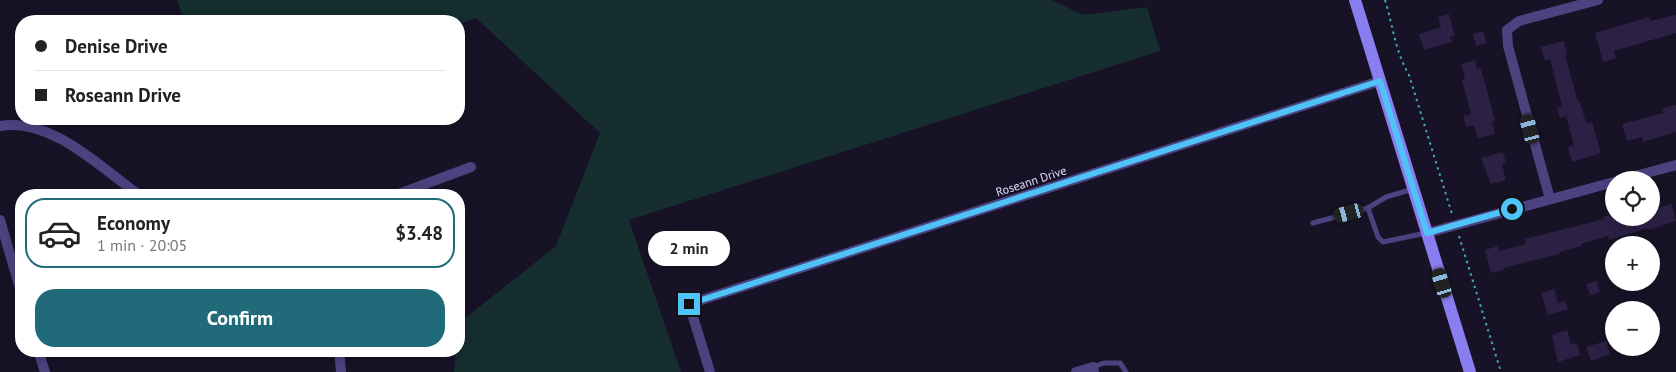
<!DOCTYPE html>
<meta charset="utf-8">
<style>
body{margin:0;font-family:"PT Sans",sans-serif;background:#f2f2f2;color:#222;height:100vh;display:flex;flex-direction:column;font-size:19px;white-space:nowrap}
*{box-sizing:border-box;margin:0}
p{font-size:16px;color:#767676}
.icon{flex:none;width:28px;height:28px;fill:none;stroke:currentColor;stroke-width:2;stroke-linecap:round;stroke-linejoin:round}
.map{position:relative;flex:1;overflow:hidden}
.details{position:absolute;left:15px;top:189px;width:450px;height:168px;display:flex;flex-direction:column;background:#fff;border-radius:20px;box-shadow:0 2px 12px #0003}
.details>*{flex:none}
.hud{position:absolute;left:15px;top:15px;width:450px;height:110px;border-radius:20px;box-shadow:0 2px 12px #0003;display:grid;align-content:center;height:110px;padding:0 20px;background:#fff}
.tools{position:absolute;left:1605px;top:171px;display:grid;gap:10px}
.tools a{display:grid;place-items:center;width:55px;height:55px;border-radius:50%;background:#fff;box-shadow:0 2px 12px #0003;font-size:25px}
.end{position:absolute;width:22px;height:22px;margin:-11px;border:6px solid #4fc3f7;background:#111;box-shadow:0 0 0 2px #111}
.from{border-radius:50%}
.bubble{position:absolute;height:35px;border-radius:18px;background:#fff;box-shadow:0 2px 12px #0003;font-size:16px;font-weight:600;line-height:35px;text-align:center}
.car{position:absolute;width:15px;height:30px;margin:-15px -8px;border-radius:6px;box-shadow:0 0 4px 1px #0007;background:linear-gradient(#222 24%,#8ab4d8 0 40%,#222 0 76%,#8ab4d8 0 86%,#222 0)}
.hud b{display:flex;align-items:center;gap:18px;height:48px;font-size:19px}
.hud b+b{border-top:1px solid #e0e0e0}
.hud i{width:12px;height:12px;background:#222}
ul{padding:9px 0 0;list-style:none}
li{display:flex;align-items:center;gap:15px;height:70px;margin:0 10px 8px;padding:0 10px;border:2px solid #e0e0e0;border-radius:20px}
li div{flex:1}
li b{display:block;font-size:19px}
li em{font-style:normal;font-weight:600}
li.current{border-color:#206a7a}
li>.icon{width:45px;height:45px;stroke-width:1.5}
.cta{display:flex;gap:10px;margin-top:auto;padding:10px 20px}
.cta a{flex:1;height:58px;border-radius:20px;background:#206a7a;color:#fff;font-size:20px;font-weight:600;line-height:58px;text-align:center}
.map>svg:first-child{display:block}
</style>
<div class="map">
<svg width="1676" height="372" viewBox="0 0 1676 372">
<rect width="100%" height="100%" fill="#171226"/>
<path fill="#162e2f" d="M177 0H1052L1083 15 1147 7 1160 51 629 220 681 372H454L456 350H459V323L556 246 600 133 476 18 459 24V21H184Z"/>
<g fill="#2b2145">
<path d="M1449 14 1455 36 1450 37 1452 42 1424 50 1419 34 1441 27 1438 17Z"/>
<path d="M1676 15V33L1614 51 1616 58 1603 62 1595 33 1649 17 1650 21Z"/>
<path d="M1483 31 1487 43 1476 46 1473 34Z"/>
<path d="M1564 41 1567 54 1565 55 1578 102H1580L1586 123 1592 122 1601 153 1572 162 1568 147 1574 145 1566 116 1560 118 1557 108 1562 106 1550 59 1544 60 1541 47Z"/>
<path d="M1475 60 1477 69 1481 68 1495 121 1492 122 1495 134 1478 138 1474 125 1466 127 1463 116 1471 114 1462 80 1465 79 1461 64Z"/>
<path d="M1676 105V132L1643 142 1642 137 1627 141 1622 124 1664 113 1662 108Z"/>
<path d="M1503 152 1506 163 1502 164 1506 180 1491 184 1481 158Z"/>
<path d="M1672 204 1676 221 1661 225 1662 226 1649 230 1648 228 1609 240 1608 236 1581 244 1582 246 1559 252 1560 254 1503 268 1504 270 1491 273 1485 250 1498 246 1499 251 1526 244 1525 239 1604 219 1603 217 1614 214V218H1651V209Z"/>
<path d="M1597 281 1600 292 1590 295 1586 284Z"/>
<path d="M1554 289 1558 303 1565 301 1568 309 1548 315 1541 293Z"/>
<path d="M1567 330 1571 344 1577 343 1580 355 1558 362 1552 335Z"/>
<path d="M1606 341 1610 354 1591 361 1586 347Z"/>
</g>
<g fill="none" stroke-linecap="round" stroke-linejoin="round">
<g stroke="#3eabad" stroke-width="2" stroke-dasharray="2.5 4" stroke-linecap="butt">
<path d="M1385 0C1393 26 1395 51 1409 75L1452 214"/>
<path d="M1459 236 1501 372"/>
</g>
<g stroke="#4a4380" stroke-width="5">
<path d="M1413 189 1386 197 1368 208 1378 237 1383 242 1426 233"/>
<path d="M1313 223 1368 208"/>
<path d="M1093 367 1104 363H1120L1126 372"/>
</g>
<g stroke="#4a4380" stroke-width="10">
<path d="M0 126C51 117 100 167 139 195"/>
<path d="M1620 180 1676 165"/>
<path d="M396 195 471 167"/>
<path d="M1550 199 1508 46 1507 30 1519 21 1598 0"/>
<path d="M0 220 21 292"/>
<path d="M1427 233 1614 182"/>
<path d="M38 350 45 372"/>
<path d="M339 350 341 372"/>
<path d="M710 372 689 304 1380 81"/>
<path d="M1076 372 1093 367 1094 372"/>
</g>
<path stroke="#897df0" stroke-width="12" d="M1355 0 1470 372"/>
</g>
<g fill="none" stroke-linecap="round" stroke-linejoin="round">
<path stroke="#4fc3f7" stroke-width="6" d="M689 304 1380 81 1427 233 1512 209"/>
</g>
<g text-anchor="middle" dominant-baseline="central" stroke-width="4.5" stroke-linejoin="round" paint-order="stroke">
<g font-size="12" fill="#e1dbfb" stroke="#171226">
<text transform="translate(1031 181) rotate(-18)">Roseann Drive</text>
</g>
</g>
</svg>
<div class="tools">
<a><svg class="icon" aria-label="locate" viewBox="0 0 24 24"><circle cx="12" cy="12" r="6"/><path d="M12 2v4M12 18v4M2 12h4M18 12h4"/></svg></a>
<a>+</a>
<a>−</a>
</div>
<i class="end from" style="left:1512px;top:209px"></i>
<i class="end" style="left:689px;top:304px"></i>
<div class="bubble" style="left:648px;top:231px;width:82px">2 min</div>
<i class="car" style="left:1530px;top:129px;rotate:345deg"></i>
<i class="car" style="left:1349px;top:213px;rotate:255deg"></i>
<i class="car" style="left:1442px;top:283px;rotate:343deg"></i>
<div class="hud">
<b><i class="from"></i>Denise Drive</b>
<b><i></i>Roseann Drive</b>
</div>
<section class="details">
<ul>
<li class="current"><svg class="icon" aria-label="car" viewBox="0 0 24 24"><path d="M5 17H2v-5l4-1 3-4h7l3 4 3 1v5h-3M9 17h6M6 11h13"/><circle cx="7" cy="17" r="2"/><circle cx="17" cy="17" r="2"/></svg><div><b>Economy</b><p>1 min · 20:05</p></div><em>$3.48</em></li>
</ul>
<div class="cta"><a>Confirm</a></div>
</section>
</div>
